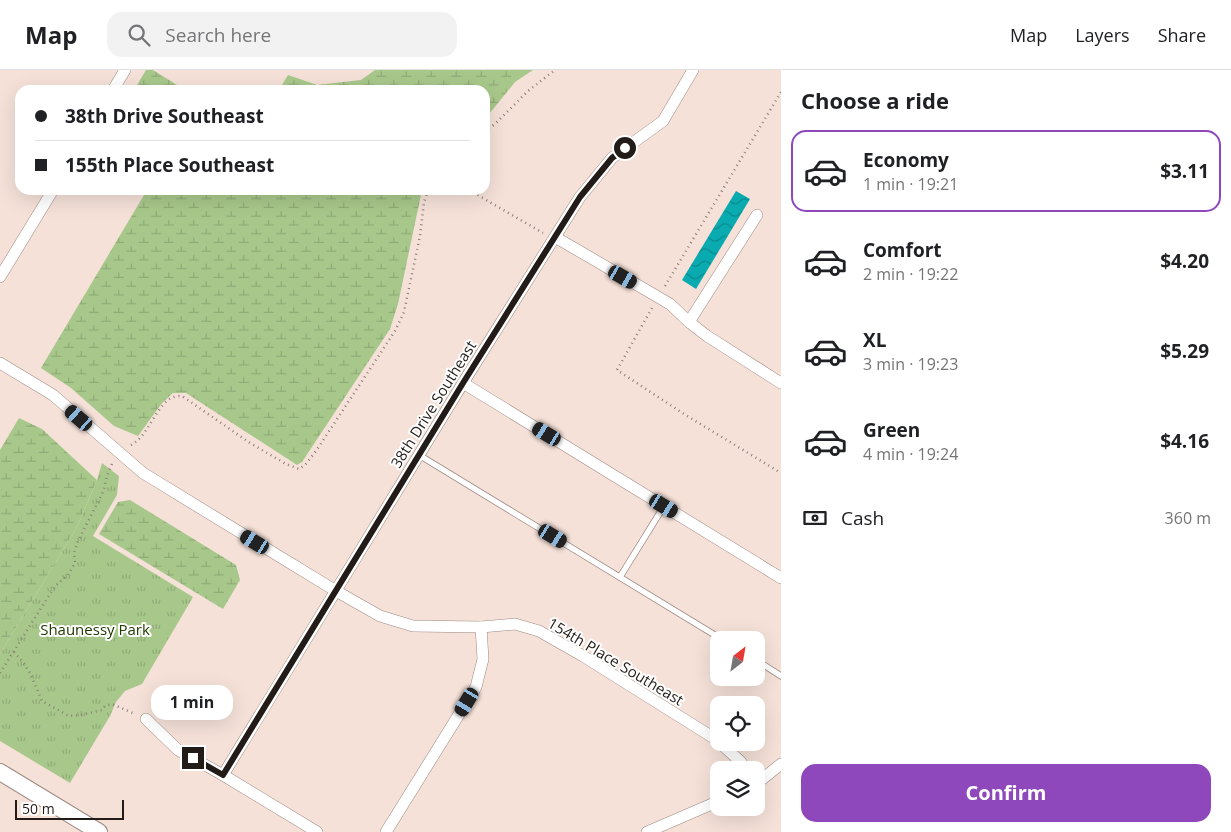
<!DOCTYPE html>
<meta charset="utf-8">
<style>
body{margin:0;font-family:"Open Sans",sans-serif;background:#f2f2f2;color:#202124;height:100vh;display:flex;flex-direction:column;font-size:19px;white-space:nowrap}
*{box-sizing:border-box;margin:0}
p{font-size:16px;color:#757577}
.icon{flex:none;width:28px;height:28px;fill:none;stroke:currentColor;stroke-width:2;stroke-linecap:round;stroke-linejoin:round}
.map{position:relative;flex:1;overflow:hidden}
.sheet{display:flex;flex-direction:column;background:#fff;width:450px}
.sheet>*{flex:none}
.guide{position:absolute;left:15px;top:15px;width:475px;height:110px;border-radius:15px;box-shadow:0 5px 20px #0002;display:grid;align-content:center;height:110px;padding:0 20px;background:#fff}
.needle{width:32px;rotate:31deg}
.buttons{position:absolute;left:710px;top:561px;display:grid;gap:10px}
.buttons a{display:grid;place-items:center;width:55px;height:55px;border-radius:10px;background:#fff;box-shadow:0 5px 20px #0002;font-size:25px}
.scale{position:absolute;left:15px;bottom:12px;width:109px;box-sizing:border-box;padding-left:5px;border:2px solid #221b18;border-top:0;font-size:14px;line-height:18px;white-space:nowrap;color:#221b18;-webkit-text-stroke:4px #fff;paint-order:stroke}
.end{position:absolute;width:22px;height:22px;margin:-11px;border:6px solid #221b18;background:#fff;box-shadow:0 0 0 2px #fff}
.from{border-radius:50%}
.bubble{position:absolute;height:35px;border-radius:15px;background:#fff;box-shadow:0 5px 20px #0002;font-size:16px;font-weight:700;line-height:35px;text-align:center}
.car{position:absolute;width:15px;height:30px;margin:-15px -8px;border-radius:6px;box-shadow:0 0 4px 1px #0007;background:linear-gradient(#222 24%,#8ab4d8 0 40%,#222 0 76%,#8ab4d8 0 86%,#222 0)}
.guide b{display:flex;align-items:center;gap:18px;height:48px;font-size:19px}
.guide b+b{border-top:1px solid #e0e0e0}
.guide i{width:12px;height:12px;background:#202124}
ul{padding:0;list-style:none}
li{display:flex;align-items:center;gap:15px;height:82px;margin:0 10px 8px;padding:0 10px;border:2px solid transparent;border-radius:15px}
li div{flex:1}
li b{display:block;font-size:19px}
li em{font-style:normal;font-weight:700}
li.on{border-color:#8f48bc}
li>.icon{width:45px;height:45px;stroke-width:1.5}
h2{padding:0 20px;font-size:22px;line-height:60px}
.pay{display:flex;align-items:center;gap:12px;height:55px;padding:0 20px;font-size:19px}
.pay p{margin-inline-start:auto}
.primary-button{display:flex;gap:10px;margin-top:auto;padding:10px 20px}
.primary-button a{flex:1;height:58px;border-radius:15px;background:#8f48bc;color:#fff;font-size:20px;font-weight:700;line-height:58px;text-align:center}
header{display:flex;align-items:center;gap:30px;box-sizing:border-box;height:70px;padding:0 25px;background:#fff;border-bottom:1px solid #e0e0e0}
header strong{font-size:24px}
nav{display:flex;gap:28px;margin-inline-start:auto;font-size:18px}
.search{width:350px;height:45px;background:#f2f2f2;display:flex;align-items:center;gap:12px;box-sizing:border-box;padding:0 18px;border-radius:15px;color:#757577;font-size:19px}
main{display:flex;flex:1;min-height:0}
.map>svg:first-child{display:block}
</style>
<header>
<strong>Map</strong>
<div class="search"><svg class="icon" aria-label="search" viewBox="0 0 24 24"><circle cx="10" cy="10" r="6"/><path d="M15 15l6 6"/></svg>Search here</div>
<nav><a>Map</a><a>Layers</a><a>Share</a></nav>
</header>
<main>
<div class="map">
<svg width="781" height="762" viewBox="0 0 781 762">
<defs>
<pattern id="wetland-marsh" width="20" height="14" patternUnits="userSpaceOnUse" patternTransform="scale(1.25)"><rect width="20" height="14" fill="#a8c88b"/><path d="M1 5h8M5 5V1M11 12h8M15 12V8" fill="none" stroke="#90ab77"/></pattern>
<pattern id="park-tufts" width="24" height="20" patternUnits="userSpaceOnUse" patternTransform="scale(1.25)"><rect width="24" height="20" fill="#a8c88b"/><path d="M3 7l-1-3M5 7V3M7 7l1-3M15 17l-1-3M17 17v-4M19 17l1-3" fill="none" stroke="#90ab77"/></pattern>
<pattern id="water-waves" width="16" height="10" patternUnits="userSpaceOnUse" patternTransform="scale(1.25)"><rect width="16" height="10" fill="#09abb0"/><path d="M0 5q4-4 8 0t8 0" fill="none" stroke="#098a8e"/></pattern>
</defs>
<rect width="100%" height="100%" fill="#f5e1d8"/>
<g fill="url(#wetland-marsh)">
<path d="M146 0H153L185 20H134Z"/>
<path d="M375 0H533L515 12 485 49V20H279L288 5 317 15 361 10Z"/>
<path d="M147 120H422L398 234 390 259 302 392 297 395 186 323H173L162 333 138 366 114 356 71 318 41 298Z"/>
<path d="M19 348 42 359 97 410 77 457 0 584V380Z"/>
<path d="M130 430 236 495 240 510 223 539 99 464 118 432Z"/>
</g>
<path fill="url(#park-tufts)" d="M102 393 119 406 117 425 93 466 193 527 142 614 125 621 116 632 110 646 70 713 0 671V584L77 457 97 410Z"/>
<path fill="url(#water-waves)" d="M736 121 750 129 696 219 682 210Z"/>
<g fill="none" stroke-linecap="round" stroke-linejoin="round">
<g stroke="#9d8b83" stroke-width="7">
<g id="lane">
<path d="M419 385 723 570"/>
<path d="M620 507 664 436"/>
<path d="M756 590 781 606"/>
</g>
</g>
<g stroke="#9d8b83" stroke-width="12">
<g id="street">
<path d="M113 20 125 0"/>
<path d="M555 167 670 234 689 252 707 266 781 313"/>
<path d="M0 207 53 120"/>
<path d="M689 252 757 145"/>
<path d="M0 293 53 325 143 403 336 521 380 546 413 556 481 557 515 554 539 561 583 586 714 668 719 672"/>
<path d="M463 313 781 508"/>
<path d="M146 649 178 680 223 705 317 762"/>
<path d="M719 672 741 692 744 700"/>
<path d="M223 705 463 313 580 127 612 88 663 51 693 0"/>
<path d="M756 714 781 694"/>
<path d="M386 762 476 617 483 589 481 557"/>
<path d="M647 762 719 731"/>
</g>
</g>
<g stroke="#9d8b83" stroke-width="18">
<path id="secondary" d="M0 702 99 762"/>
</g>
<g stroke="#8b7e78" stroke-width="2.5" stroke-dasharray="1 4" stroke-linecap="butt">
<path d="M485 62 496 53 528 21 555 0"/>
<path d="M469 120 543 163"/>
<path d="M665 216 781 22"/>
<path d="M652 238 617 300 684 344 781 403"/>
<path d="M131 375C149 366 157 332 174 327 176 326 179 326 182 326L250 373 286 394 299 399 305 395 316 381 395 261 404 242 420 166 424 132 428 120"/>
<path d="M14 582 22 591 30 603 42 631 69 646 81 645 102 640 105 636 112 634 135 644"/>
<path d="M0 603 55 516 68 505 75 493 74 483 78 471 103 422 108 403 112 394"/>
</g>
<use href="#lane" stroke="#fff" stroke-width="5.5"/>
<use href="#street" stroke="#fff" stroke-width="11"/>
<use href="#secondary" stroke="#fff" stroke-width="16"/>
</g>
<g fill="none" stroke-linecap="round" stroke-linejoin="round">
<path stroke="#221b18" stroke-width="6" d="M193 688 223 705 463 313 580 127 612 88 625 78"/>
</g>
<g text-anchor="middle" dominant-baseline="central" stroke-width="4" stroke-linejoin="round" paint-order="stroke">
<g font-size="15" fill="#221b18" stroke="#fff">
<text transform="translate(433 334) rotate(-58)">38th Drive Southeast</text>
<text transform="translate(616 591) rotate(31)">154th Place Southeast</text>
</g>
<g font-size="15" fill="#223a00" stroke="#fff">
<text x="95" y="559">Shaunessy Park</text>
</g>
</g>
</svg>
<div class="buttons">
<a><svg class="needle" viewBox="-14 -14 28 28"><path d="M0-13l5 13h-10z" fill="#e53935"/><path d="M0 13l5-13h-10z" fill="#757577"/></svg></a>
<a><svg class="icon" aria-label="locate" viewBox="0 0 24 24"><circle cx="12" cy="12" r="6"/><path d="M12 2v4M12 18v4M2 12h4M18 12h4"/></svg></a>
<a><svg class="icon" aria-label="layers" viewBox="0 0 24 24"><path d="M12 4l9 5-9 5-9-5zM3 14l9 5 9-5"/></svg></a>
</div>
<div class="scale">50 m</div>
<i class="end from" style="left:625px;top:78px"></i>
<i class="end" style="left:193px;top:688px"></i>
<div class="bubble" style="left:151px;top:615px;width:82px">1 min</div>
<i class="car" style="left:623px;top:207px;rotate:120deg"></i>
<i class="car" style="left:79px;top:348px;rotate:311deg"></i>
<i class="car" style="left:547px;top:364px;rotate:301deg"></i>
<i class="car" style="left:664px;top:436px;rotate:121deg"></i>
<i class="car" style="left:553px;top:466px;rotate:121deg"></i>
<i class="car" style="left:255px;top:472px;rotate:301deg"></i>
<i class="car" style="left:467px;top:632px;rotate:211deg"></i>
<div class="guide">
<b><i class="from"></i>38th Drive Southeast</b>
<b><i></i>155th Place Southeast</b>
</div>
</div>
<section class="sheet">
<h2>Choose a ride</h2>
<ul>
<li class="on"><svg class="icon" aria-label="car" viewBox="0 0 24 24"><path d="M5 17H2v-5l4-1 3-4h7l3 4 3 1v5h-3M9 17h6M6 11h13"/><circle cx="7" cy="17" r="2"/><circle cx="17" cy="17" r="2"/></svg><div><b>Economy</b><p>1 min · 19:21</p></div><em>$3.11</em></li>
<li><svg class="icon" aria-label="car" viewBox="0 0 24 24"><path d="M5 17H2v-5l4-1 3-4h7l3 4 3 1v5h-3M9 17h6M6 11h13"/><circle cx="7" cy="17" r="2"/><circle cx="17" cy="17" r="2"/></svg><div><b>Comfort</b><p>2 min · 19:22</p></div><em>$4.20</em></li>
<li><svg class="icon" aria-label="car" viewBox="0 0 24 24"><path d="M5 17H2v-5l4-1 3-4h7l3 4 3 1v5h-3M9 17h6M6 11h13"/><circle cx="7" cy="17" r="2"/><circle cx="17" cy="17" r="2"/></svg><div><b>XL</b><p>3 min · 19:23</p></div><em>$5.29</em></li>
<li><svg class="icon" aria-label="car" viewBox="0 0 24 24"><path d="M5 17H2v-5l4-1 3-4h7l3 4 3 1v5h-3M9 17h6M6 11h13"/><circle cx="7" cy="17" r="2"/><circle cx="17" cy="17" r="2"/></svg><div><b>Green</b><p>4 min · 19:24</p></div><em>$4.16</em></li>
</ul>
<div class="pay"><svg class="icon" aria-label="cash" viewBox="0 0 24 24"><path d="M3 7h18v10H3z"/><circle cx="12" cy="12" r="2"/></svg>Cash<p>360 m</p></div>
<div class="primary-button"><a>Confirm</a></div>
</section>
</main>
